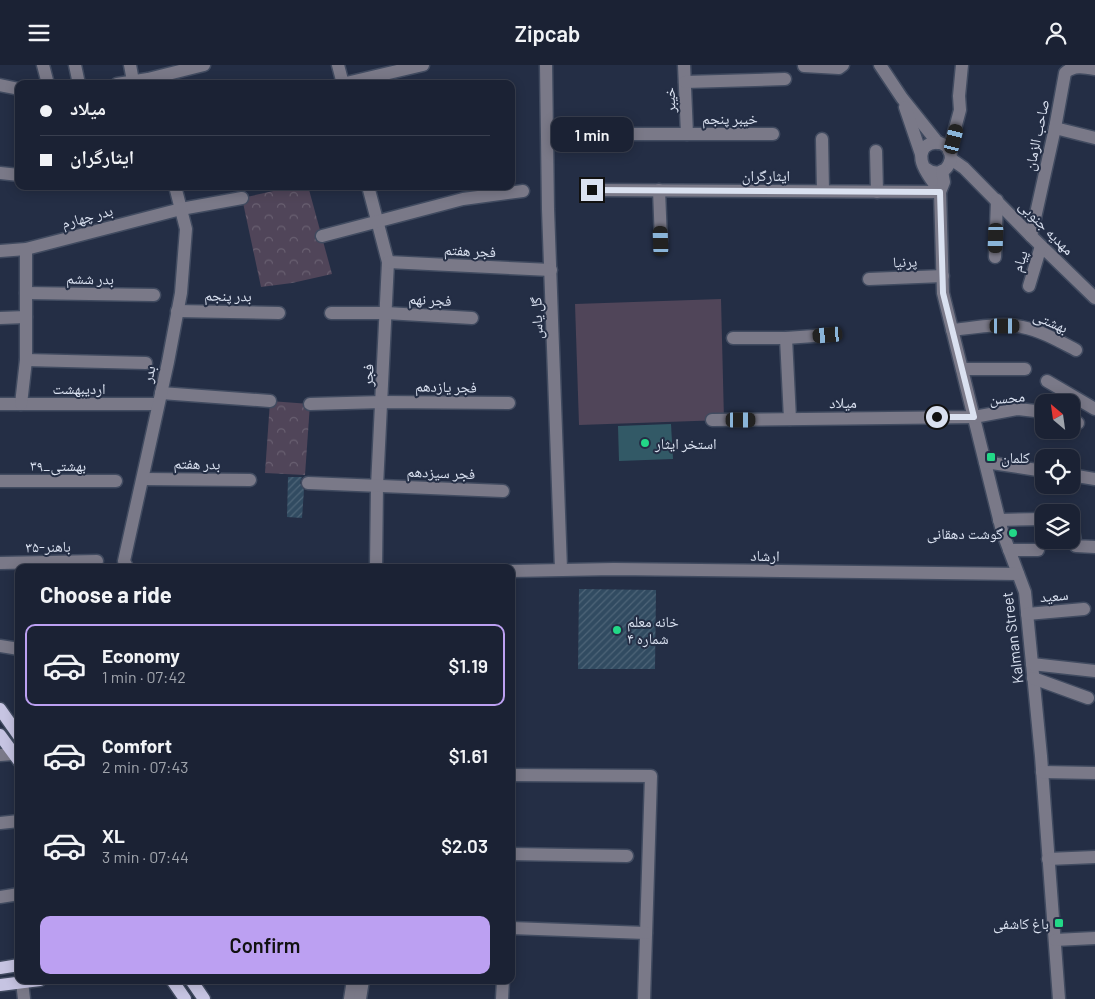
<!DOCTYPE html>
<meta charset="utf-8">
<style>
body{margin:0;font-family:Barlow,"Noto Naskh Arabic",sans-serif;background:#242a3c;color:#f1f3f6;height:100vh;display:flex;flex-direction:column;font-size:19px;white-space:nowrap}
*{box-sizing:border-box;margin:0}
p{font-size:16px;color:#a0a4ac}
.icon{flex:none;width:28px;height:28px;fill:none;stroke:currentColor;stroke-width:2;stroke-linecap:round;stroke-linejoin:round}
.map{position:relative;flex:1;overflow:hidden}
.sheet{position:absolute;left:15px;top:499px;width:500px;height:420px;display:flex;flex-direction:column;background:#1b2234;border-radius:10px;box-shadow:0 2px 12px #0003,0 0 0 1px #393f4f}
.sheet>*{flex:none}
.guide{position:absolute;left:15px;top:15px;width:500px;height:110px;border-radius:10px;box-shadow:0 2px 12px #0003,0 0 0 1px #393f4f;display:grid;align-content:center;height:110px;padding:0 25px;background:#1b2234}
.needle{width:32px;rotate:331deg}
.tools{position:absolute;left:1035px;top:329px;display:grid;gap:10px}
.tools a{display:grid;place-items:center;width:45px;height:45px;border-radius:10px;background:#1b2234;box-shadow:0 2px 12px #0003,0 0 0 1px #393f4f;font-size:25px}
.end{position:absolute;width:22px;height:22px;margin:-11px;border:6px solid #dae1f0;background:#111;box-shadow:0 0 0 2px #111}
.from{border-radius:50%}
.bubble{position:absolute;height:35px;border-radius:10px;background:#1b2234;box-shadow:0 2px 12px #0003,0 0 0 1px #393f4f;font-size:16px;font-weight:600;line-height:35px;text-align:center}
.car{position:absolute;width:15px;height:30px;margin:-15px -8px;border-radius:6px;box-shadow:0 0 4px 1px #0007;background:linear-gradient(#222 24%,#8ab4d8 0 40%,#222 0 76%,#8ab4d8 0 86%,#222 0)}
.guide b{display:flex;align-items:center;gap:18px;height:48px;font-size:19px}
.guide b+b{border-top:1px solid #393f4f}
.guide i{width:12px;height:12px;background:#f1f3f6}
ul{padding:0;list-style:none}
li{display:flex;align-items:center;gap:15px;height:82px;margin:0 10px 8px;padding:0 15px;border:2px solid transparent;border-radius:10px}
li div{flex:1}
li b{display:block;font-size:19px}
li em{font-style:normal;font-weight:600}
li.active{border-color:#bca0f2}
li>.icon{width:45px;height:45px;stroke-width:1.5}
h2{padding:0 25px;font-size:22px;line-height:60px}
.cta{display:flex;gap:10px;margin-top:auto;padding:10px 25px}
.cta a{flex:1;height:58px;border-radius:10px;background:#bca0f2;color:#111;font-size:20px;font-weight:600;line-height:58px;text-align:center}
header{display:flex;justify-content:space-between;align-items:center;height:65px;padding:0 25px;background:#1b2234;font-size:22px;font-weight:600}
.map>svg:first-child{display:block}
</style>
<header><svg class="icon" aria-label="menu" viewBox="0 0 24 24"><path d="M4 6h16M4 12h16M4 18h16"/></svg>Zipcab<svg class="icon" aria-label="person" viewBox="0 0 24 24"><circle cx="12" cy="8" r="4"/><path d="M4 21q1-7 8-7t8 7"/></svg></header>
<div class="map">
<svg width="1095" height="934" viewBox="0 0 1095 934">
<defs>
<pattern id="forest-crowns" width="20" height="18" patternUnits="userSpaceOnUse" patternTransform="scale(1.25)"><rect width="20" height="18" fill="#504559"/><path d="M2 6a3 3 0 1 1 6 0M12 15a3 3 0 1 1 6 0" fill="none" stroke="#696071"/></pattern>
<pattern id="building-hatch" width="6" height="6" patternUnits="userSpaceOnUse" patternTransform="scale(1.25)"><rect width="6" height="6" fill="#314b61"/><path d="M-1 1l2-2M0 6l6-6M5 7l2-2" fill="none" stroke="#4e6578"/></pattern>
</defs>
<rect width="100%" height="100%" fill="#242e45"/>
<g fill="url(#forest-crowns)">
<path d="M296 121H308L332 209 292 218 261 222 242 133Z"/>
<path d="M270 336 310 339 305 410 265 408Z"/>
</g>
<path fill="#504559" d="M721 234 724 355 579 360 575 239Z"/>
<path fill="#325966" d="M671 359 673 394 619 396 618 361Z"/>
<g fill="url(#building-hatch)">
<path d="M288 412H302L300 418 304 425 302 453 287 452Z"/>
<path d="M579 524 656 525 655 604H578Z"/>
</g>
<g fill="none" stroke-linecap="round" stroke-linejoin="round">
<g stroke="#414b60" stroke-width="15">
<g id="minor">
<path d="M43 0 48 19"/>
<path d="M75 0 79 19"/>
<path d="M130 0 133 16"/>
<path d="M338 0 343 19"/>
<path d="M546 0 548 144 561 504"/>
<path d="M684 0 687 69"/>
<path d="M880 0 902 33 938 78"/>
<path d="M804 1 839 3 843 0"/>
<path d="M685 17 785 14"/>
<path d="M117 19 148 14 204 0"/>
<path d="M342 19 423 0"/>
<path d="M0 20 19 24"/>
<path d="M905 42 921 89"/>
<path d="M1055 63 1095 73"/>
<path d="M581 69H773"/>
<path d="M822 74 823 126"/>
<path d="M876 86 877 127"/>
<path d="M949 86 960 45 959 31 962 0"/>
<path d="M951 94 964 103 1031 171 1095 233"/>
<path d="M925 103C947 120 962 84 940 78 934 77 929 78 925 82 913 95 933 116 940 127"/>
<path d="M942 106 944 117 940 127 943 228 1002 466 1025 527 1041 691 1059 934"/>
<path d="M0 108 19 110"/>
<path d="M368 121 388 197 377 421 376 502"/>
<path d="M592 125 940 127"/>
<path d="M659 125 661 176"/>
<path d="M322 171 463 134 523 126"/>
<path d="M1031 171 1055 63 1065 8C1073 0 1084 2 1095 4"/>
<path d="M0 186 26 184 181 144 242 133"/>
<path d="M995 192 997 135"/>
<path d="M388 197 551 205"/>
<path d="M869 214 943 211"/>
<path d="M1029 221 1041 181"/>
<path d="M26 228 154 230"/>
<path d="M177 246 279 248"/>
<path d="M331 248H386L472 253"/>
<path d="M0 253 26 252"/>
<path d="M952 265C972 263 1004 257 1022 262 1042 266 1059 276 1076 285"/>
<path d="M733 273H786L828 270"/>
<path d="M786 273 790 354"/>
<path d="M26 295 146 298"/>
<path d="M962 304H1025"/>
<path d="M1047 316 1095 344"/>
<path d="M161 328 270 336"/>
<path d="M0 339H158"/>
<path d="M21 339 26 295V184"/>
<path d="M310 339 382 337 509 338"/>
<path d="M712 355 974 352 1018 344 1044 347"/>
<path d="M1071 356 1078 358"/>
<path d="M985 397 1044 406"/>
<path d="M1071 410 1095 414"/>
<path d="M143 414 250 415"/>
<path d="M0 416H116"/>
<path d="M308 418 503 426"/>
<path d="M1071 454 1076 481 1095 482"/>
<path d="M999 455 1044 454"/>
<path d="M1009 485H1038"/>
<path d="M0 498 97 496"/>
<path d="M127 502 124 496 168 297 181 228 186 164 175 121"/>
<path d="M511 506 614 504 1018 509"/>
<path d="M1027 549 1084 544"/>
<path d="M0 581 19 584"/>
<path d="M1032 599 1095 606"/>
<path d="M1033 613 1088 633"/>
<path d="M0 690 13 689"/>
<path d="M1042 707 1095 708"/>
<path d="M511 710 651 711 644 934"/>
<path d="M0 758 19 756"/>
<path d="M511 789 627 791"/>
<path d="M1048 794 1095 792"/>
<path d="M0 832 19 829"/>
<path d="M511 863 646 868"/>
<path d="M1055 875 1095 873"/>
<path d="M22 917 24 934"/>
<path d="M350 934 353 915"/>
<path d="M360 934 363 915"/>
<path d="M502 934 503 915"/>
</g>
</g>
<g stroke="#414b60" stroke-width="15">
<g id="major">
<path d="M0 644 19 671"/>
<path d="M0 670 19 696"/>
<path d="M0 903 19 900"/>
<path d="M172 915 185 934"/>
<path d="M191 915 204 934"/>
<path d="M0 920 40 915"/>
</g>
</g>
<use href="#minor" stroke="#7a7988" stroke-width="12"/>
<use href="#major" stroke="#c6c4e2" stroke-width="12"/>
</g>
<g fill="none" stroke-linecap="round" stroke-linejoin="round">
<path stroke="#dae1f0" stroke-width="6" d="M592 125 940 127 943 228 974 352H937"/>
</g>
<g fill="#22d887" stroke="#242e45" stroke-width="2">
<circle cx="645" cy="378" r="5"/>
<rect x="986" y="387" width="10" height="10" rx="2.5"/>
<circle cx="1013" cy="468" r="5"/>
<circle cx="617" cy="565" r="5"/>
<rect x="1054" y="853" width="10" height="10" rx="2.5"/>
</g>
<g text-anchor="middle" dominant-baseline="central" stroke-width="4" stroke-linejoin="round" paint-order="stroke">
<g font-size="15" fill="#dae1f0" stroke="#242e45">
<text transform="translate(669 35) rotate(-92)">خیبر</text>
<text x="730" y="53">خیبر پنجم</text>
<text transform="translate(1036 70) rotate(-78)">صاحب الزمان</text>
<text x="766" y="110">ایثارگران</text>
<text transform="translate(87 151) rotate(-15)">بدر چهارم</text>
<text transform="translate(1047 162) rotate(45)">مهدیه جنوبی</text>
<text transform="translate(470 185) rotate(3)">فجر هفتم</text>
<text transform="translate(905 196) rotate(-2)">پرنیا</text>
<text transform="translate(1019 196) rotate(-73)">پیام</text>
<text transform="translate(90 213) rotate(1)">بدر ششم</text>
<text transform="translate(228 230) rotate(1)">بدر پنجم</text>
<text transform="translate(430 234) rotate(3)">فجر نهم</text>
<text transform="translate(536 253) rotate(-92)">گل یاس</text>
<text transform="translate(1051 256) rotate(23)">بهشتی</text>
<text transform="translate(148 309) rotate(-78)">بدر</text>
<text transform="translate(367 310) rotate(-87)">فجر</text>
<text transform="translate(446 321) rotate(1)">فجر یازدهم</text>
<text x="79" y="323">اردیبهشت</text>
<text transform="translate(1007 332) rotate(-5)">محسن</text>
<text transform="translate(843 337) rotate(-1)">میلاد</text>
<text transform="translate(197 398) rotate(1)">بدر هفتم</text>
<text x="58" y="400">۳۹_بهشتی</text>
<text transform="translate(441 407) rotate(2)">فجر سیزدهم</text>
<text transform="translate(48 481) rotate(-1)">۳۵-باهنر</text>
<text transform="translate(765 490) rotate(1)">ارشاد</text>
<text transform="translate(1054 530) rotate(-5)">سعید</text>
<text transform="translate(1012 573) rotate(-97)">Kalman Street</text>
</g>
<g font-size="15" fill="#dae1f0" stroke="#242e45" text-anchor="start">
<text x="655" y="378">استخر ایثار</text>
<text x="1001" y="392">کلمان</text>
<text x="1003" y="468" text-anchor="end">گوشت دهقانی</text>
<text x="627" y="556">خانه معلم<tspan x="627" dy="17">شماره ۴</tspan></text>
<text x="1049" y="858" text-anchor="end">باغ کاشفی</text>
</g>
</g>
</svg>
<div class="tools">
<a><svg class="needle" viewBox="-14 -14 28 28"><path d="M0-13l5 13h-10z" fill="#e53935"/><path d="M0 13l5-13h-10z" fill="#a0a4ac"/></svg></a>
<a><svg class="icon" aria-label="locate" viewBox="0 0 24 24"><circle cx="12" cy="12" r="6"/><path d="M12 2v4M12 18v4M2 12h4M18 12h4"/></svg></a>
<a><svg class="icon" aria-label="layers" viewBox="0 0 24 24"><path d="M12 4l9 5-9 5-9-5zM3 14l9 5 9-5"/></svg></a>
</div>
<i class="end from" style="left:937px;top:352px"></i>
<i class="end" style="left:592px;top:125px"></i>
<div class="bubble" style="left:551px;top:52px;width:82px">1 min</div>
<i class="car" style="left:954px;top:74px;rotate:14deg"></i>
<i class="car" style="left:996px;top:173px;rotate:182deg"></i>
<i class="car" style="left:661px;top:176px;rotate:358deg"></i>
<i class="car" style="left:1005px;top:261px;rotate:90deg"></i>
<i class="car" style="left:828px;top:270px;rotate:265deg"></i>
<i class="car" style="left:741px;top:355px;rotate:90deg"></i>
<div class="guide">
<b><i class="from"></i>میلاد</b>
<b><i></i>ایثارگران</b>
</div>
<section class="sheet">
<h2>Choose a ride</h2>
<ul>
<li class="active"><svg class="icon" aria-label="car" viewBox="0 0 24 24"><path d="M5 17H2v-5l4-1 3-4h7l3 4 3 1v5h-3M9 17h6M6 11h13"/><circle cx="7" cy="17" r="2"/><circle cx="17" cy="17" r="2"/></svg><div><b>Economy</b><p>1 min · 07:42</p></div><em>$1.19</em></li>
<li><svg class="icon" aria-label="car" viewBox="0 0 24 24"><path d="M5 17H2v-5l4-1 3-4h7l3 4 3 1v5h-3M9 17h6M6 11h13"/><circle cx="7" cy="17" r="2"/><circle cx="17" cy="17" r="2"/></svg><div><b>Comfort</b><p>2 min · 07:43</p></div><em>$1.61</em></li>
<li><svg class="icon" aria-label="car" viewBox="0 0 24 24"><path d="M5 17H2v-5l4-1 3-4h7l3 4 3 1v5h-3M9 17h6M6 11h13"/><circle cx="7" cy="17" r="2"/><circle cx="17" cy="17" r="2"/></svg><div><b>XL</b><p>3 min · 07:44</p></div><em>$2.03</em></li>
</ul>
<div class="cta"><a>Confirm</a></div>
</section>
</div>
